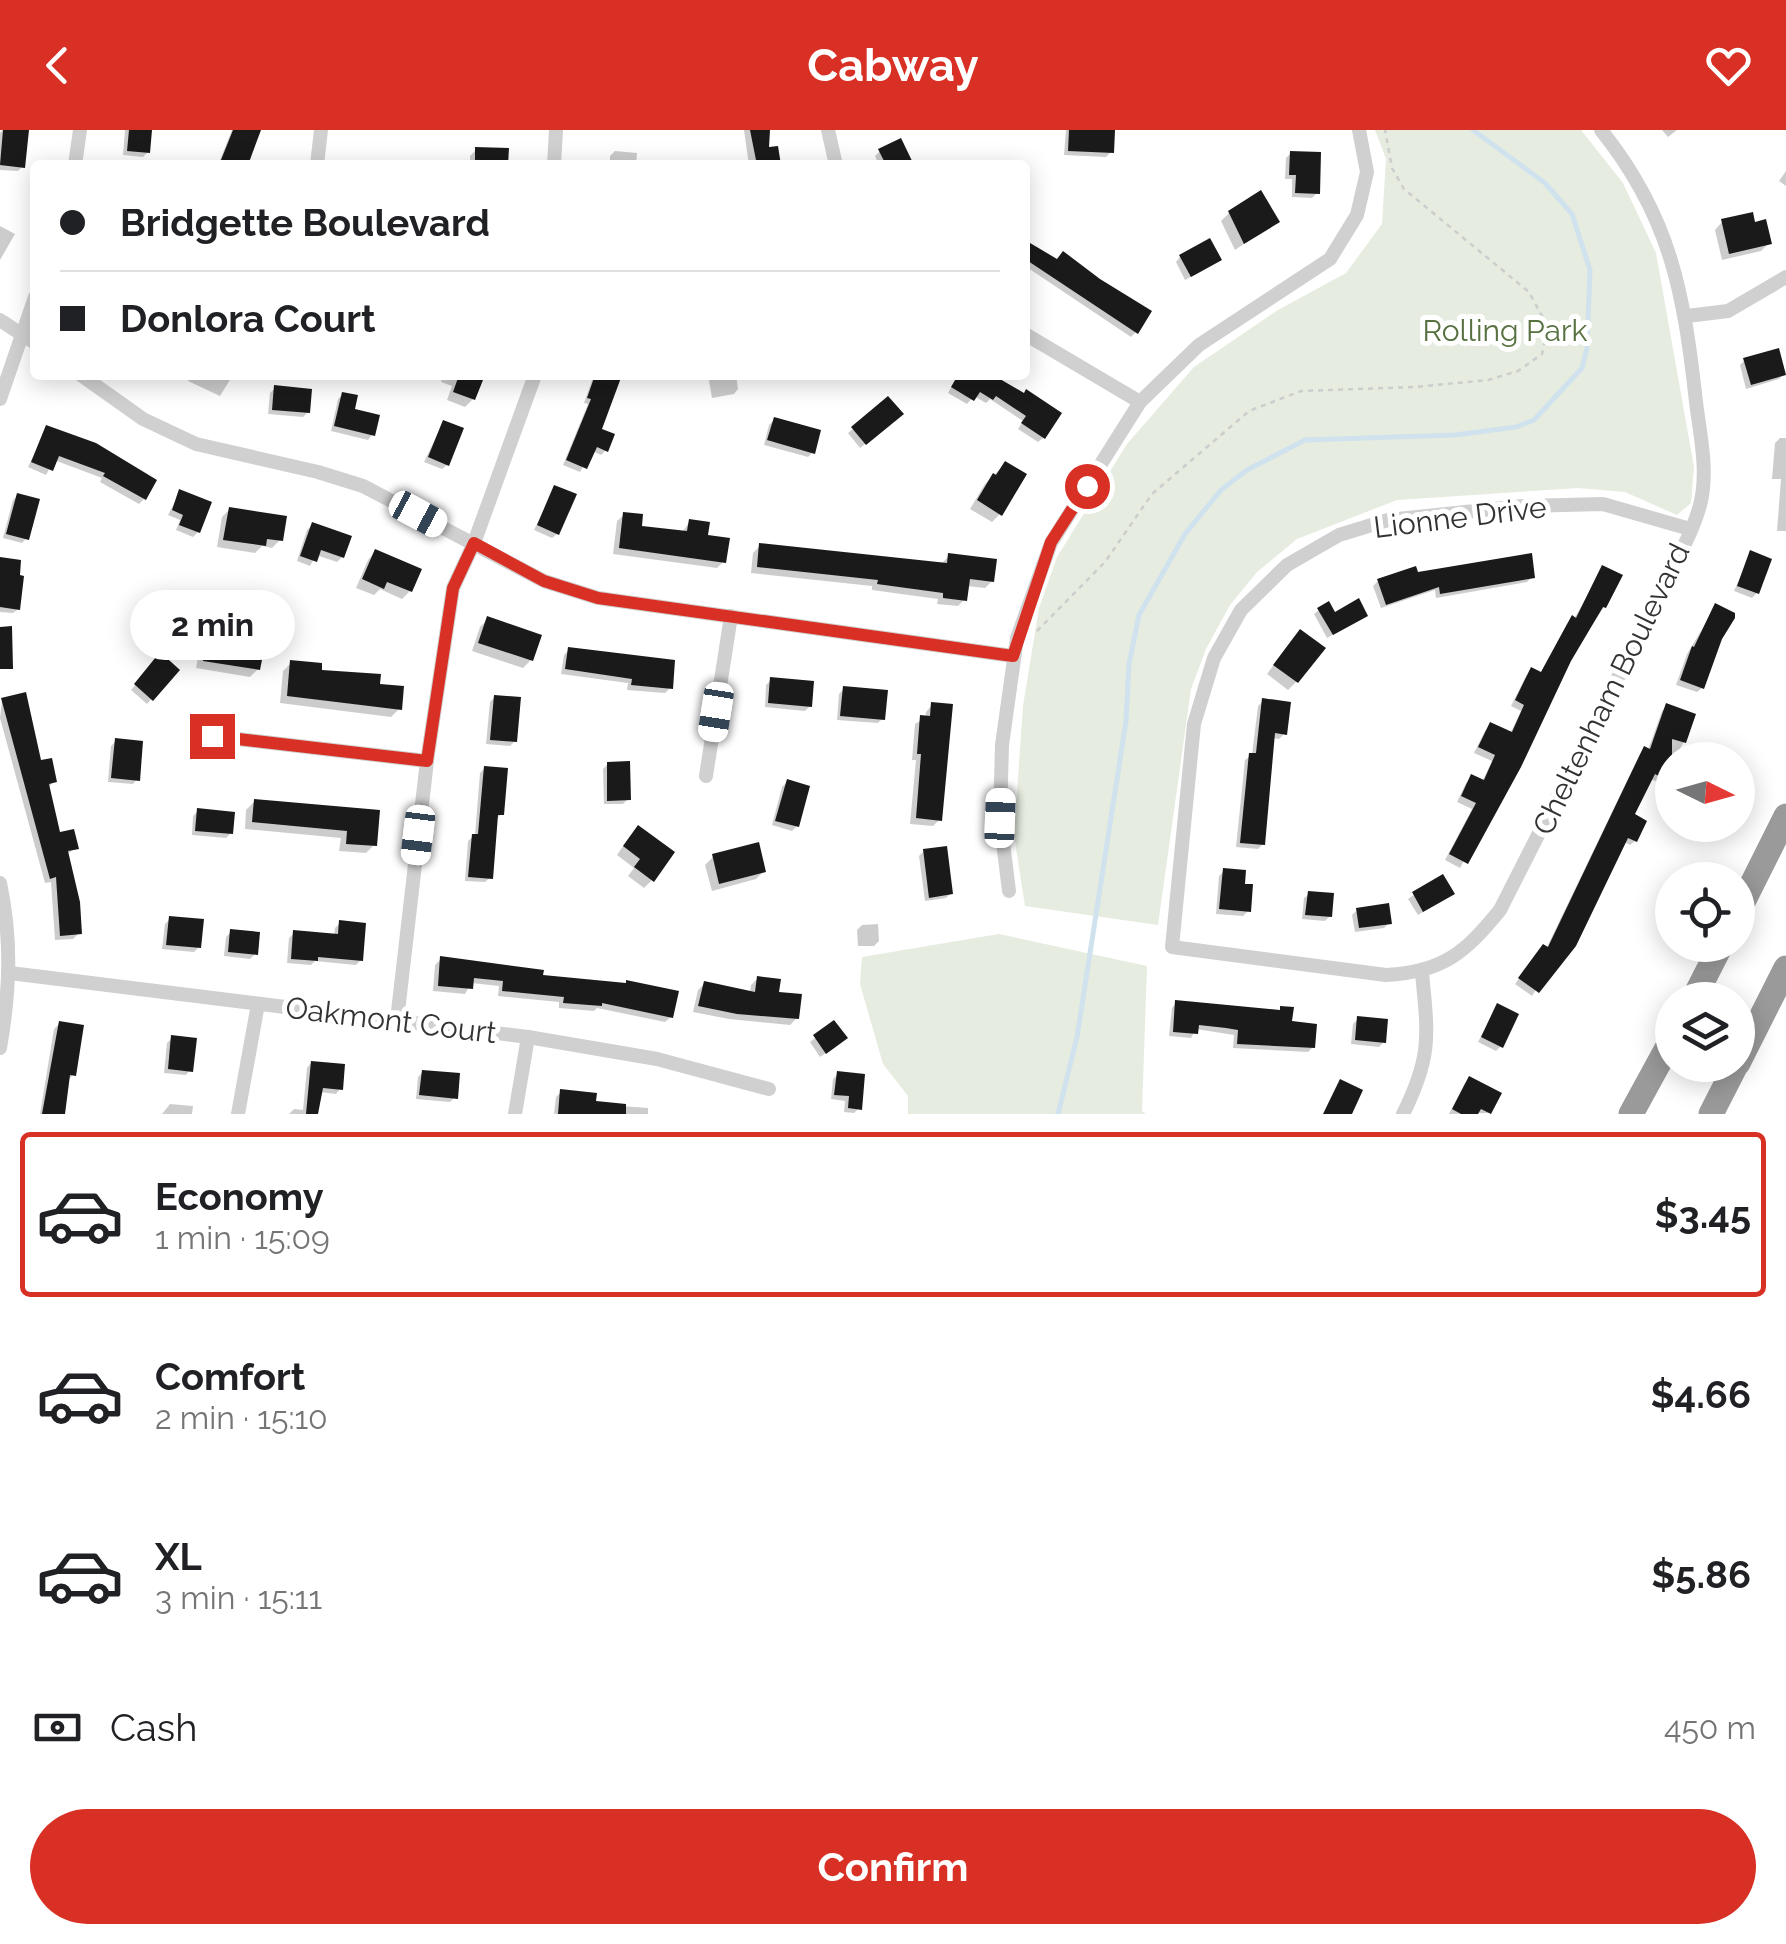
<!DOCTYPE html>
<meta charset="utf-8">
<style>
body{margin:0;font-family:Raleway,sans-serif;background:#f6f6f6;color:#202124;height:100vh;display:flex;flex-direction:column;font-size:38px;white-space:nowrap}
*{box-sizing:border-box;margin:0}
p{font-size:32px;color:#757577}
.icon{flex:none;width:55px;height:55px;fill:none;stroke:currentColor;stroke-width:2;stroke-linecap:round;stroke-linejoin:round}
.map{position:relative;height:984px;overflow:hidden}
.panel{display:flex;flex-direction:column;background:#fff;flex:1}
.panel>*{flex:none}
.guide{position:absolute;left:30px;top:30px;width:1000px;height:220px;border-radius:10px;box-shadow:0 5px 25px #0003;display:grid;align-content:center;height:220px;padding:0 30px;background:#fff}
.needle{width:65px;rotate:95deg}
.fabs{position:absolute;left:1655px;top:612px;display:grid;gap:20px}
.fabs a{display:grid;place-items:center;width:100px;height:100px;border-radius:50%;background:#fff;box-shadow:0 5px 25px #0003;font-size:50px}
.end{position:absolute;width:45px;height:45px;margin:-22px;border:12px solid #d93025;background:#fff;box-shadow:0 0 0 5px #fff}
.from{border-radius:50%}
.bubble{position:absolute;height:70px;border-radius:35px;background:#fff;box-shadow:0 5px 25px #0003;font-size:32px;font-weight:700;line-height:70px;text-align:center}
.car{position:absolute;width:30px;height:60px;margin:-30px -15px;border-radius:12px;box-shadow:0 0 8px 2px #0007;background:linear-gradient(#fff 24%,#345 0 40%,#fff 0 76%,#345 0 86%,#fff 0)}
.guide b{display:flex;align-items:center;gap:35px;height:95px;font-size:38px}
.guide b+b{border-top:2px solid #e0e0e0}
.guide i{width:25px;height:25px;background:#202124}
ul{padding:18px 0 0;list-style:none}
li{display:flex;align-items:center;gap:30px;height:165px;margin:0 20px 15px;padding:0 10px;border:5px solid transparent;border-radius:10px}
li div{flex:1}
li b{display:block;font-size:38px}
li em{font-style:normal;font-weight:700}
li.current{border-color:#d93025}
li>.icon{width:90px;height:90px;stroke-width:1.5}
.pay{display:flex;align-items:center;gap:25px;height:110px;padding:0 30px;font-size:38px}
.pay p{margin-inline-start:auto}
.action{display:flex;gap:20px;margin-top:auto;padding:20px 30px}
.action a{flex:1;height:115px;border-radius:60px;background:#d93025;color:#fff;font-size:40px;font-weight:700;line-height:115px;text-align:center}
header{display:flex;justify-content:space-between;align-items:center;height:130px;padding:0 30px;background:#d93025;color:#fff;font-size:45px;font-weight:700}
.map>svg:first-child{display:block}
</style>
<header><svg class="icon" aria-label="back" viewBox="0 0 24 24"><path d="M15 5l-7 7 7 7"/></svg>Cabway<svg class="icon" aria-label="heart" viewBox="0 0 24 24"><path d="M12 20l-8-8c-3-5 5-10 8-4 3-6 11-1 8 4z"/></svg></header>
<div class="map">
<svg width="1786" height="984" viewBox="0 0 1786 984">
<rect width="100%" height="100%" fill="#fff"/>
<g fill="#e6ecdf">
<path d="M1375 0H1581L1623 53 1656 123 1694 337 1691 373 1677 385 1625 362 1578 358 1397 370 1297 409 1257 442 1230 475 1206 519 1191 559 1158 795 1025 776 1014 705 1023 576 1039 478 1057 427 1127 314 1194 237 1278 180 1346 143 1382 94 1386 29Z"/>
<path d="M999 804 1147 836 1142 981 1146 984H908V966L883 934 860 854 862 827Z"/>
</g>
<g fill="#0003">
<path d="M3 0 23 36 18 41 0 40V3Z"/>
<path d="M125 0H150L148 22 143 27 123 25Z"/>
<path d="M232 0H259L245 35H218Z"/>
<path d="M744 0H767L766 20 779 35H749Z"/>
<path d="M1066 0H1113L1111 22 1106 27 1064 25Z"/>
<path d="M1662 0H1677L1668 7Z"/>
<path d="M476 20 506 35H470V26Z"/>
<path d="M615 21 637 23 636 35H610V26Z"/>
<path d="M880 21 911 35H879L875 26Z"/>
<path d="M1291 23 1317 63 1312 68 1292 67V49H1285L1286 28Z"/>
<path d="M1786 41V56L1779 51Z"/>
<path d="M1229 83 1277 92 1235 120 1221 91Z"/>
<path d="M1722 92 1754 95 1769 113 1761 121 1722 130 1715 100Z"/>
<path d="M0 96 15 104 0 130Z"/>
<path d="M1025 113 1136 202 1131 207 1025 136Z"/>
<path d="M1180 127 1214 134 1185 150 1176 132Z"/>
<path d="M1745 230 1784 244 1779 249 1746 259 1740 235Z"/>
<path d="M191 245H233L220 266 188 251Z"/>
<path d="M443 245H482L473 269 465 277 447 270 452 256 441 252Z"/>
<path d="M594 245H619L599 300 606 320 601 325 592 321 580 342 563 335 588 274 584 273Z"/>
<path d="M708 245H736L738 259 734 264 712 268Z"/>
<path d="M958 245H988L1023 266 1043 308 1038 312 1018 299 1023 291 990 269 986 273 974 266 967 274 948 263Z"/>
<path d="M275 258 308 282 303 287 268 284 270 263Z"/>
<path d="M343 264 352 280 372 305 368 310 331 301 338 269Z"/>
<path d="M896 289 860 318 848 303 853 299Z"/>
<path d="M774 290 813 322 808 327 764 315 769 295Z"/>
<path d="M443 293 447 335 442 339 424 332Z"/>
<path d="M47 298 154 350 144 369 139 374 100 352 102 348 54 330 46 345 28 337Z"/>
<path d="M1780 308H1786V401H1777L1781 349H1772L1775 313Z"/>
<path d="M1005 334 1000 384 992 392 970 379 985 354Z"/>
<path d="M555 358 557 404 552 408 534 400Z"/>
<path d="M180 362 198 402 193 407 176 400 180 390 168 385Z"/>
<path d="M18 365 27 408 22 413 3 408 13 370Z"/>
<path d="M230 379 280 410 272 418 262 416 255 423 217 417 222 387Z"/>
<path d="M624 385 639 398 682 403 690 391 724 431 717 438 613 424 617 391Z"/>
<path d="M312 395 342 427 337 432 316 425 310 436 297 431 307 400Z"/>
<path d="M760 416 942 433 949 426 992 451 985 458 966 456 965 469 958 476 937 474 938 469 872 460V456L751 443 753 423Z"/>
<path d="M375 422 410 461 402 469 380 459 374 465 356 458 368 430Z"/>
<path d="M1751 423 1757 463 1752 468 1734 461Z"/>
<path d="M0 430 17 448 18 479 13 483 0 482Z"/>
<path d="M1603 438 1604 477 1569 529 1460 738 1445 730 1472 679 1457 672 1466 653 1472 647 1482 652 1492 631 1474 623 1485 601 1490 595 1510 604 1521 581 1511 576 1526 546 1532 540 1540 544 1567 494 1574 489Z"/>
<path d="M1416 445 1532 447 1527 452 1436 468 1435 460 1381 478 1373 456 1378 451Z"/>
<path d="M1716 476 1720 508 1702 558 1697 562 1676 555 1687 524Z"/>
<path d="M1319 480 1334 485 1360 490 1327 508 1314 484Z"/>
<path d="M488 489 531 530 523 538 472 521 480 497Z"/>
<path d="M208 508 258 539 250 547 196 538 200 516Z"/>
<path d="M1292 510 1296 552 1288 560 1267 544Z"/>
<path d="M569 520 670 558 665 563 627 560 628 553 561 544 564 525Z"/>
<path d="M160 526 177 540 147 574 131 560Z"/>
<path d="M291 533 378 556 399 579 391 587 280 573 283 541Z"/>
<path d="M771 550 810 576 805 581 765 577 766 555Z"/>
<path d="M844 559 883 588 878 593 837 590 839 564Z"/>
<path d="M495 567 515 611 510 616 486 614 490 572Z"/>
<path d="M2 570 39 633 54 651 48 658 58 705 76 718 66 725 79 803 73 809 55 810 51 752 45 753 0 588Z"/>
<path d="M1263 571 1284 604 1279 609 1272 608 1263 714 1258 719 1236 717 1245 630 1252 625 1258 576Z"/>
<path d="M932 575 940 689 933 696 910 694 916 630H912L915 594 925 588 926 582Z"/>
<path d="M1667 576 1684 612 1662 648 1658 652 1650 649 1631 686 1635 711 1630 715 1624 712 1532 866 1515 854 1539 822 1546 819 1640 624 1645 619 1648 620 1662 581Z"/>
<path d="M116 611 137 649 133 654 108 652 111 616Z"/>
<path d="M608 634 628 669 623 674H604L603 639Z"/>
<path d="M485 638 501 684 495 690 490 748 485 752 465 751 468 711 475 705 480 643Z"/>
<path d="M787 652 797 696 792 701 772 695 782 657Z"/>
<path d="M254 672 377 683 374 715 366 723 339 721 341 708 245 699 246 680Z"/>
<path d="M198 681 231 703 226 708 192 705 193 686Z"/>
<path d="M630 706 652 750 644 758 628 746 634 738 617 725Z"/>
<path d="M924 721 951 763 946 768 925 771 919 726Z"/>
<path d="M713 727 764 741 756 749 712 761 705 735Z"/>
<path d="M1224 741 1248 781 1243 786 1216 784 1219 746Z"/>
<path d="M1442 747 1447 768 1418 785 1408 769Z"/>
<path d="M1309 764 1330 786 1325 791 1302 789 1304 768Z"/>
<path d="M1357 780 1389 793 1384 798 1355 802 1352 785Z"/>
<path d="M170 789 199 817 194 822 162 819 165 794Z"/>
<path d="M340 793 361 830 356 835 315 831 311 835 287 833 289 808 294 803 334 806 335 798Z"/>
<path d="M878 794 879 811 874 816H858L857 800 862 795Z"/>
<path d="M231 802 255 824 250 829 224 826 226 807Z"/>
<path d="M441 829 540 848 671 887 665 892 597 878 594 881 559 878V872L498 866 499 856 471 853 465 864 433 861 435 835Z"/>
<path d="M758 848 797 888 790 895 729 889 693 882 698 860 705 853 750 863 751 855Z"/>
<path d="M1176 873 1278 882 1281 878 1290 894 1313 917 1308 922 1233 918 1234 905 1196 899 1191 908 1169 906 1172 878Z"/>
<path d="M1497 876 1501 916 1496 921 1478 912Z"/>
<path d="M1358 889 1384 912 1379 917 1351 914 1353 894Z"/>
<path d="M834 893 840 913 820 927 810 912Z"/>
<path d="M59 894 73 945 67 951 63 984H40L54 899Z"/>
<path d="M172 908 190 940 186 945 164 943 167 913Z"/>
<path d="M311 933 340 959 336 964 320 962 316 984H289L294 979 303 980 307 938Z"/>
<path d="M423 942 455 967 450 972 416 969 418 947Z"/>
<path d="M838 944 859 978 854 983 844 982 845 971 831 969 833 949Z"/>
<path d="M1470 949 1489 983 1449 984 1465 953Z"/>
<path d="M561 962 594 974 648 978V984H554L556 967Z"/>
<path d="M170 974 193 976 192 984H162Z"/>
</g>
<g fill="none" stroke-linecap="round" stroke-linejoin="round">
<path stroke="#cfe2ee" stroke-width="5" d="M1058 984 1077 907 1126 591 1129 534 1139 485 1185 404 1221 360 1247 340 1305 310 1455 305 1516 297 1534 290 1582 238 1587 218 1590 140 1572 84 1545 53 1473 0"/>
</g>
<g fill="#1a1a1a">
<path d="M3 0H29L25 38 0 35Z"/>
<path d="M129 0H152L150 23 127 21Z"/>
<path d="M233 0H261L248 35H233L221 30Z"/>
<path d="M750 0H770L769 17 778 16 781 35H757Z"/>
<path d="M1069 0H1115L1114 23 1068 21Z"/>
<path d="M901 8 914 35H886L878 19Z"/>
<path d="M475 17 509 18 508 35H475Z"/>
<path d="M1290 21 1321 22 1320 64 1295 63 1296 45H1289Z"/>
<path d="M1261 60 1280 92 1244 114 1228 81Z"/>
<path d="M1753 82 1755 92 1766 89 1772 114 1729 124 1721 89Z"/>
<path d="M1210 108 1222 130 1191 147 1179 125Z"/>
<path d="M1025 110 1057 129 1063 121 1100 149 1152 181 1138 204 1025 129Z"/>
<path d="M1779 218 1786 245 1751 255 1743 228Z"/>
<path d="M459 245H485L475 270 453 262Z"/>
<path d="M595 245H622L602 299 615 304 608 322 597 317 587 339 566 330 591 269 587 268Z"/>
<path d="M958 245H993L1024 263 1026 259 1062 283 1045 309 1021 293 1026 286 996 266 993 270 980 262 974 271 951 257Z"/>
<path d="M274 255 312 259 310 283 272 280Z"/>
<path d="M342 262 358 265 355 279 380 285 375 306 334 296Z"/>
<path d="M888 266 904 284 866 315 851 297Z"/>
<path d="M774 287 821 300 815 324 767 310Z"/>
<path d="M443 290 464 298 449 336 428 327Z"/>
<path d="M46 295 96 313 157 350 146 370 103 346 105 343 59 326 53 341 31 332Z"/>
<path d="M1005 331 1027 344 1002 386 977 370 993 343 996 345Z"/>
<path d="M554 355 577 364 559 405 537 395Z"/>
<path d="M179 359 212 372 200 403 179 395 183 385 172 380Z"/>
<path d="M17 363 40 369 29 410 6 404Z"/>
<path d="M229 377 287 386 283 411 267 409 266 416 223 410Z"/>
<path d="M623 382 643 384 642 396 687 401 689 389 710 392 708 405 730 408 726 433 619 418Z"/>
<path d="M312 392 352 406 344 428 321 420 317 432 300 426Z"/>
<path d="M759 413 947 433 948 423 997 429 994 452 970 449 967 471 943 468V463L877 454 878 450 757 437Z"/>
<path d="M375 419 422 439 412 462 387 452 384 459 362 449Z"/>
<path d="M1750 420 1772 429 1759 464 1737 456Z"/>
<path d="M1532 423 1535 448 1440 464 1439 457 1386 475 1377 449 1416 436 1418 442Z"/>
<path d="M0 427 21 430 20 445 24 446 20 480 0 477Z"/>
<path d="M1602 435 1623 445 1606 478 1603 477 1571 531 1521 637 1468 734 1449 724 1476 673 1461 666 1471 644 1484 650 1495 625 1478 617 1490 592 1512 602 1524 575 1515 570 1531 537 1541 542 1572 485 1576 488Z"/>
<path d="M1359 468 1368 486 1333 505 1317 478 1329 471 1335 482Z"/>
<path d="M1715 473 1735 483V488L1722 509 1704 559 1680 550 1692 516 1694 517Z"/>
<path d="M487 486 542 505 533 531 478 513Z"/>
<path d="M12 496 13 539H0V497Z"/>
<path d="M1300 499 1326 518 1298 553 1273 535Z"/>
<path d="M207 505 265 514 260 540 203 531Z"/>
<path d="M568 517 675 530 673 559 631 555 632 549 565 539Z"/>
<path d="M160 522 180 540 153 571 134 554Z"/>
<path d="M290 530 322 533V540L381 544 380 554 404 556 402 580 287 566Z"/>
<path d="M770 547 814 551 812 577 768 573Z"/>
<path d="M843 556 888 560 885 590 840 586Z"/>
<path d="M26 562 41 630 52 628 57 652 49 654 60 702 74 699 79 719 68 721 80 772 82 804 60 806 56 747 50 749 1 568Z"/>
<path d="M494 565 521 567 517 612 490 610Z"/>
<path d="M1262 568 1291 572 1287 605 1275 603 1265 715 1240 713 1249 623H1256Z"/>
<path d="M931 572 953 574 942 691 916 688 921 624H917L920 585 930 586Z"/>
<path d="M1666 573 1696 584 1686 613 1672 609V633L1664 649 1655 644 1635 684 1647 691 1637 712 1628 708 1576 816 1539 863 1518 848 1543 814 1548 817 1644 616 1650 619Z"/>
<path d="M115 608 143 611 140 651 111 648Z"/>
<path d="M630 631 631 670 607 671V632Z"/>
<path d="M484 636 508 638 504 685H498L493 749 468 747 472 704H478Z"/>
<path d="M787 649 810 656 799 697 775 691Z"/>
<path d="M254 669 380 680 377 716 346 714 347 701 252 692Z"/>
<path d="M197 678 235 682 233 704 195 701Z"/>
<path d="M638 695 675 722 654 752 634 737 640 729 623 716Z"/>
<path d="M759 712 766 742 719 754 712 724Z"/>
<path d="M947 716 953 764 929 768 923 719Z"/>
<path d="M1223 738 1246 740 1245 754H1253L1251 782 1219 779Z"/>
<path d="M1443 744 1455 764 1423 782 1412 762Z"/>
<path d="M1308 761 1334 763 1332 787 1305 785Z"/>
<path d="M1389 773 1392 794 1359 798 1356 778Z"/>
<path d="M169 786 204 789 201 818 166 815Z"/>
<path d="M339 790 366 793 363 831 318 827V831L291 829 293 800 338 804Z"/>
<path d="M230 799 260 802 258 825 228 822Z"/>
<path d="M440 826 544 840 543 845 626 853V850L679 861 673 888 602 873V876L563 873 564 867 502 861 503 851 474 848 473 859 438 856Z"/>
<path d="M757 846 781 849 779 862 802 864 799 889 737 884 698 876 704 851 755 862Z"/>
<path d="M1175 870 1280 880V876L1294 877 1292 891 1317 894 1315 918 1237 914 1238 900 1226 898 1199 895 1198 904 1173 902Z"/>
<path d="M1497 873 1519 884 1503 918 1481 907Z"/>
<path d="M1357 886 1388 889 1386 913 1355 910Z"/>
<path d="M834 890 848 908 826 924 813 905Z"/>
<path d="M59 891 84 895 76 946 70 945 65 984H42Z"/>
<path d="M171 905 197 908 193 942 168 939Z"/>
<path d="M311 931 345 934 343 960 323 958 318 984H306Z"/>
<path d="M422 940 460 943 458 969 419 965Z"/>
<path d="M837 941 865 944 862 980 848 978 849 966 834 965Z"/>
<path d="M1469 946 1502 963 1491 984 1481 979 1478 984H1461L1452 979Z"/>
<path d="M1340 949 1363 960 1352 984H1323Z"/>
<path d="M560 959 597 963 596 971 626 974V984H558Z"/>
</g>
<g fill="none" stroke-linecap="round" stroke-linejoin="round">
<path stroke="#cdcdcd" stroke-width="2.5" stroke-dasharray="5 5" stroke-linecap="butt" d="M1037 501 1105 432 1152 364 1249 281 1301 261 1415 257 1488 250 1518 241 1542 224 1548 197 1529 162 1404 59 1392 38 1385 0"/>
<g stroke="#d0d0d0" stroke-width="14">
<path d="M828 0 836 35"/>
<path d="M1601 0C1671 87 1684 164 1696 272 1700 304 1708 339 1701 371 1695 398 1679 424 1668 449L1500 780C1465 823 1443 842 1386 845L1172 817 1194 594 1214 528 1241 480 1287 435 1339 405 1388 390 1523 376 1603 374 1690 399"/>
<path d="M75 35 80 0"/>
<path d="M317 35 321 0"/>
<path d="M554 35 556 0"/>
<path d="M1687 186 1728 181 1786 147"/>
<path d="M0 190 35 213"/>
<path d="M1025 204 1140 272"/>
<path d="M81 245 143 289 196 314 318 342 363 356 544 451 598 468 1013 526"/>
<path d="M0 269 35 167"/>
<path d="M212 606 427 631"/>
<path d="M706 646 731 486"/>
<path d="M0 753C12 810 10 860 0 918"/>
<path d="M1009 761 1000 688 1002 615 1017 508 1051 413 1140 272 1199 215 1330 129 1357 85 1367 42 1359 0"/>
<path d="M10 843 528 907 657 929 769 959"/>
<path d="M397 890 427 631 453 458 474 413 535 245"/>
<path d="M238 984 258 874"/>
<path d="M515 984 528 907"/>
<path d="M1403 984C1432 926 1428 905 1422 843"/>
</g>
<g stroke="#9a9a9a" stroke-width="25">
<path d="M1738 782 1786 686"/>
<path d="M1693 870 1721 815"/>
<path d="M1738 933 1786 838"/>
<path d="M1631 984 1672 909"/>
<path d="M1711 984 1736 935"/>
</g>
</g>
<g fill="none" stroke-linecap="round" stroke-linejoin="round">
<path stroke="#d93025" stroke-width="12" d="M212 606 427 631 453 458 474 413 544 451 598 468 1013 526 1051 412 1087 356"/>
</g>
<g text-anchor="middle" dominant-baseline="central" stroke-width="10" stroke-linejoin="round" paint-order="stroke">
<g font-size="30" fill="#56703f" stroke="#fff">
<text x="1505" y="200">Rolling Park</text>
</g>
<g font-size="30" fill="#333" stroke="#fff">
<text transform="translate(1460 387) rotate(-7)">Lionne Drive</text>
<text transform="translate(1611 559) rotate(-64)">Cheltenham Boulevard</text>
<text transform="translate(391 890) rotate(7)">Oakmont Court</text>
</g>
</g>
</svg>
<div class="fabs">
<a><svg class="needle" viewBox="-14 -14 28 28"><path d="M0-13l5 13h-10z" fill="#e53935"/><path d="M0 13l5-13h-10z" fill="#757577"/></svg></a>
<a><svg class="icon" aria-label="locate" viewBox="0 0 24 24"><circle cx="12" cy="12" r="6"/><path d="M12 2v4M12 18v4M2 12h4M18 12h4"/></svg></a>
<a><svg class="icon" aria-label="layers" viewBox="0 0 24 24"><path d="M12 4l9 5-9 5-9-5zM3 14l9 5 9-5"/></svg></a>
</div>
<i class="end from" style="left:1087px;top:356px"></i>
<i class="end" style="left:212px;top:606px"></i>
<div class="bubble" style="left:130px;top:460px;width:165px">2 min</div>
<i class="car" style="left:418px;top:384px;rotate:118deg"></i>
<i class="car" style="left:716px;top:582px;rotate:189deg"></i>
<i class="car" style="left:1000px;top:688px;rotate:2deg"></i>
<i class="car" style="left:418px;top:705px;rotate:187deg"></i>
<div class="guide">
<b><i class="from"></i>Bridgette Boulevard</b>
<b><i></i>Donlora Court</b>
</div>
</div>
<section class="panel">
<ul>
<li class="current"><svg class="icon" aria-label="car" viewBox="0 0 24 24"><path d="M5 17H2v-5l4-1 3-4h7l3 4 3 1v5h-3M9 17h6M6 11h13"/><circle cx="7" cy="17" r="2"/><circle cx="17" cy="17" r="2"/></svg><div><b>Economy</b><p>1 min · 15:09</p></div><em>$3.45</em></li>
<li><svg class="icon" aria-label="car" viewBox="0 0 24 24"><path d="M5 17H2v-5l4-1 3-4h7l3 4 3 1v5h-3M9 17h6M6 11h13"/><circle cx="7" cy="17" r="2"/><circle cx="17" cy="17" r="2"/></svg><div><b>Comfort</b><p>2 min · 15:10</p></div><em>$4.66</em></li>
<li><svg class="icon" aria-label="car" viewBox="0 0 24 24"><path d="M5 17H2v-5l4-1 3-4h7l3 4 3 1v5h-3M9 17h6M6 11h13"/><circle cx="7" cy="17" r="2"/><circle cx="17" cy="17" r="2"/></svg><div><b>XL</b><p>3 min · 15:11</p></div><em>$5.86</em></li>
</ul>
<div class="pay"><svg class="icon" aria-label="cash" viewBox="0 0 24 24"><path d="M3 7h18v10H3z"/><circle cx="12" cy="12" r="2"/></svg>Cash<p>450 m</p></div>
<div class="action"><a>Confirm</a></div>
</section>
